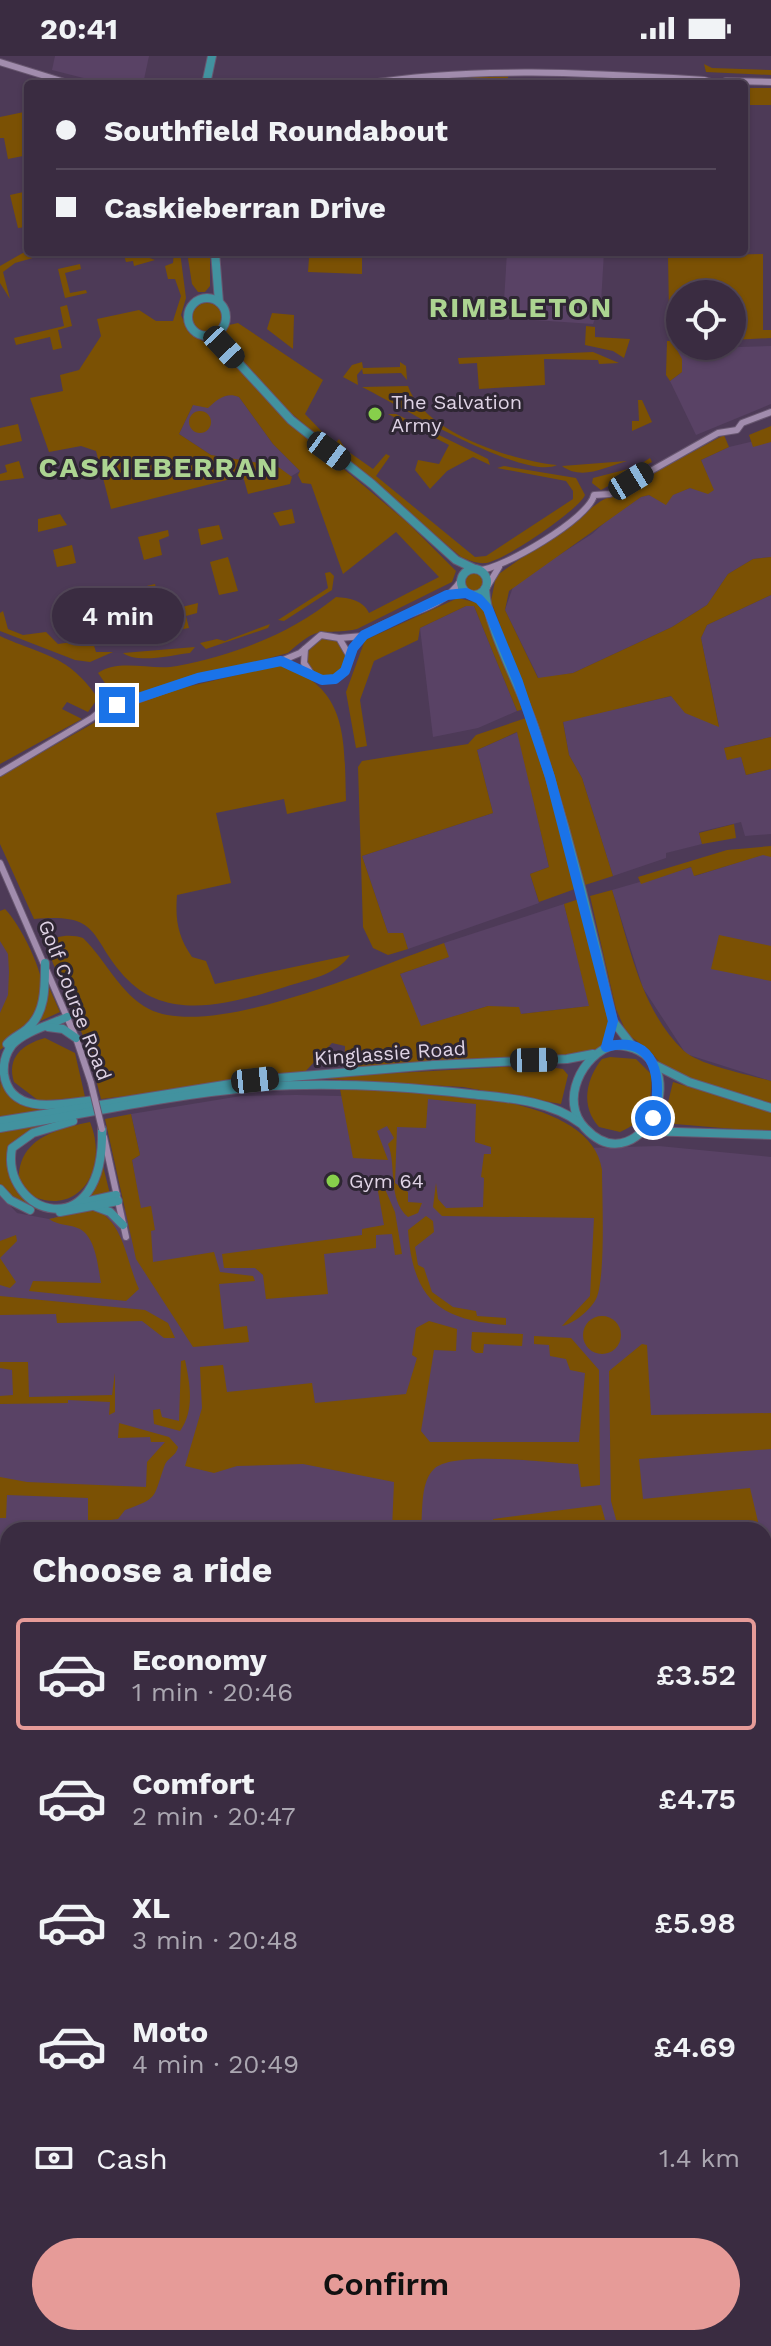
<!DOCTYPE html>
<meta charset="utf-8">
<style>
body{margin:0;font-family:"Work Sans",sans-serif;background:#45384c;color:#f1f3f6;height:100vh;display:flex;flex-direction:column;font-size:30px;white-space:nowrap}
*{box-sizing:border-box;margin:0}
p{font-size:26px;color:#aba7b1}
.icon{flex:none;width:44px;height:44px;fill:none;stroke:currentColor;stroke-width:2;stroke-linecap:round;stroke-linejoin:round}
.map{position:relative;flex:1;overflow:hidden}
.sheet{position:absolute;left:0px;top:1466px;width:772px;height:824px;display:flex;flex-direction:column;background:#3a2c41;border-radius:24px 24px 0 0;box-shadow:0 2px 6px #0004,0 0 0 2px #54485a}
.sheet>*{flex:none}
.guide{position:absolute;left:24px;top:24px;width:724px;height:176px;border-radius:8px;box-shadow:0 2px 6px #0004,0 0 0 2px #54485a;display:grid;align-content:center;height:176px;padding:0 32px;background:#3a2c41}
.fabs{position:absolute;left:666px;top:224px;display:grid;gap:16px}
.fabs a{display:grid;place-items:center;width:80px;height:80px;border-radius:50%;background:#3a2c41;box-shadow:0 2px 6px #0004,0 0 0 2px #54485a;font-size:40px}
.end{position:absolute;width:36px;height:36px;margin:-18px;border:10px solid #1a73e8;background:#fff;box-shadow:0 0 0 4px #fff}
.from{border-radius:50%}
.bubble{position:absolute;height:56px;border-radius:28px;background:#3a2c41;box-shadow:0 2px 6px #0004,0 0 0 2px #54485a;font-size:26px;font-weight:600;line-height:56px;text-align:center}
.car{position:absolute;width:24px;height:48px;margin:-24px -12px;border-radius:10px;box-shadow:0 0 6px 2px #0007;background:linear-gradient(#222 24%,#8ab4d8 0 40%,#222 0 76%,#8ab4d8 0 86%,#222 0)}
.guide b{display:flex;align-items:center;gap:28px;height:76px;font-size:30px}
.guide b+b{border-top:2px solid #54485a}
.guide i{width:20px;height:20px;background:#f1f3f6}
ul{padding:0;list-style:none}
li{display:flex;align-items:center;gap:24px;height:112px;margin:0 16px 12px;padding:0 16px;border:4px solid transparent;border-radius:8px}
li div{flex:1}
li b{display:block;font-size:30px}
li em{font-style:normal;font-weight:600}
li.on{border-color:#e69b98}
li>.icon{width:72px;height:72px;stroke-width:1.5}
h2{padding:0 32px;font-size:36px;line-height:96px}
.pay{display:flex;align-items:center;gap:20px;height:88px;padding:0 32px;font-size:30px}
.pay p{margin-inline-start:auto}
.cta{display:flex;gap:16px;margin-top:auto;padding:16px 32px}
.cta a{flex:1;height:92px;border-radius:48px;background:#e69b98;color:#111;font-size:32px;font-weight:600;line-height:92px;text-align:center}
.status{display:flex;justify-content:space-between;align-items:center;height:56px;padding:0 40px;background:#3a2c41;direction:ltr}
.status svg{height:22px;fill:currentColor}
.map>svg:first-child{display:block}
</style>
<div class="status"><b>20:41</b><svg viewBox="0 0 49 12"><path d="M0 12V9h3v3zM5 12V6h3v6zM10 12V3h3v9zM15 12V0h3v12zM26 1h20v11H26zM47 4h2v5h-2z"/></svg></div>
<div class="map">
<svg width="771" height="2290" viewBox="0 0 771 2290">
<rect width="100%" height="100%" fill="#4d3a57"/>
<g fill="#594265">
<path d="M55 0H149L143 28H107L52 14Z"/>
<path d="M507 196H604L601 247 593 268 503 262Z"/>
<path d="M771 290V348L696 379 670 325 682 316 677 293Z"/>
<path d="M232 338 239 341 273 388 300 415 290 421 277 410 211 399 179 378 193 349Z"/>
<path d="M771 381V501L753 503 728 518 707 549 672 571 573 617 539 623 505 554 514 528 592 478 614 458 641 441 648 439 661 443 690 432 713 434 701 404 729 391Z"/>
<path d="M771 539V681L724 692 741 700 746 719 771 713V778L745 780 741 766 699 776 702 788 666 797V802L613 820 582 722 569 699 563 665 672 640 719 670 701 582 707 569Z"/>
<path d="M466 550H474L517 655 478 672 433 681 420 572Z"/>
<path d="M518 676 549 811 530 818 539 847 408 893 403 878 388 877 362 800 493 757 477 694Z"/>
<path d="M771 796V1025L686 998 643 932 612 834 692 811 695 820Z"/>
<path d="M564 848 590 950 521 958 488 950 420 971 400 918 448 901 444 887Z"/>
<path d="M0 865 18 906 0 991Z"/>
<path d="M296 1039 426 1042 497 1050 586 1092 659 1090 771 1101V1558H764V1474H8V1563H0V1139L17 1157 49 1163 94 1153 140 1152 132 1104 140 1099 131 1058 241 1040Z"/>
</g>
<g fill="#7b5104">
<path d="M704 8 712 12 771 14V19L706 16Z"/>
<path d="M508 19V28H503V23H491L490 28H485V24L472 23V28L432 27 431 24Z"/>
<rect x="744" y="32" width="27" height="17"/>
<path d="M24 56 28 99 8 103 4 82H0V61Z"/>
<path d="M28 135V176L26 171 18 172 10 139Z"/>
<path d="M28 194 54 196 15 207 3 216 10 243 0 227V210Z"/>
<path d="M123 196H147V201L155 204 134 210 133 205 126 206Z"/>
<path d="M174 196H180L186 242 181 259 189 277 227 299 302 378 407 466 456 515 452 526 357 573C319 581 323 565 288 597L125 641 112 637 98 617C119 602 152 615 177 610 235 599 290 578 336 541 349 542 363 544 369 557L439 521 396 476 343 518 311 428 302 427 298 419 300 415 273 388 239 341C226 336 218 343 208 352L193 349 179 378 211 399 277 410 292 421 290 428 248 438 243 420 111 453 96 395 81 390 49 396 30 342 63 335 60 319 79 314 101 280 97 263 139 254 156 265H173L181 240 175 223H168L165 210 173 207Z"/>
<path d="M187 196H210V230L205 236H198L192 228Z"/>
<path d="M362 196V218L308 216 309 202H317V197Z"/>
<path d="M763 198V274H771V282L732 284V238H680L679 288 675 281V256L669 255 668 200Z"/>
<path d="M80 208 81 213 65 217 70 237 86 234 87 237 65 242 58 213Z"/>
<circle cx="207" cy="262" r="15"/>
<path d="M67 249 72 270 58 274 62 292 53 294 50 281 16 289 14 282 64 270 60 251Z"/>
<path d="M272 257 294 259 293 293 267 273Z"/>
<path d="M238 267 323 324 305 358 331 385 329 388C299 365 234 312 225 275L229 269Z"/>
<path d="M586 270 595 271V281L630 283 624 302 613 295 585 289Z"/>
<path d="M667 285H672L682 303V316L670 325 666 319Z"/>
<path d="M593 296 619 307 599 308 598 304 544 303 545 329 479 333 477 307 459 308 458 302Z"/>
<path d="M362 306 363 312 400 311V306L406 310 407 324 401 317 363 318 362 313 357 319 358 329 343 321 352 309Z"/>
<path d="M408 330C423 376 513 405 557 409 524 425 398 349 362 331Z"/>
<path d="M638 344H642L652 366 632 375V365H639Z"/>
<circle cx="200" cy="366" r="11"/>
<path d="M388 358H396L488 403 490 409 473 401 447 415 430 433 415 414 418 404 439 408 449 389Z"/>
<path d="M18 368 22 385 0 390V372Z"/>
<path d="M771 370V386L753 391 749 379Z"/>
<path d="M724 379 729 391 701 404 714 434 708 438 690 432 673 439 666 449 649 439 641 441 509 535 505 554 538 622 573 617 672 571 707 549 728 518 753 503 771 501V539L707 569 701 582 719 671 685 657 671 640 563 666 569 699 582 722 613 820 585 829 539 673 491 545 496 520 601 445Z"/>
<path d="M339 383 346 394 373 413 386 398 390 400 376 420 475 501 486 500 573 443V435L566 425 497 412 504 410 576 422 585 439C579 454 502 506 486 507 477 508 468 504 461 501L332 391Z"/>
<path d="M650 402 652 406 601 434 592 427 593 422 636 411Z"/>
<path d="M19 405 24 422 0 425V418L7 416 5 409Z"/>
<path d="M627 405C605 411 582 425 562 410Z"/>
<path d="M292 453 295 467 280 470 273 457Z"/>
<path d="M60 458 67 469 38 476V463Z"/>
<path d="M219 469 223 483 201 489 198 473Z"/>
<path d="M168 474 169 480 159 484 162 499 144 504 138 481Z"/>
<path d="M72 489 76 507 57 511 53 494Z"/>
<path d="M228 501 238 535 219 539 210 506Z"/>
<circle cx="475" cy="526" r="10"/>
<path d="M330 516 334 520 332 534 284 565 278 564 328 532 325 517Z"/>
<path d="M155 528 158 540 133 546 130 534Z"/>
<path d="M458 542 478 547 485 554 524 653 517 655 474 550H466L420 572 418 584 374 605 360 644 367 690 356 692 346 636 365 584Z"/>
<path d="M198 547 197 557 186 560 189 572 183 573 178 552Z"/>
<path d="M3 555 8 573 23 579 46 576 58 588 92 583 96 596H113L90 606 75 604 0 575V557Z"/>
<path d="M270 568 268 572 206 593 200 587 217 583 225 585Z"/>
<path d="M0 580C46 601 67 598 98 642L88 656 67 646 62 653 82 663 0 708Z"/>
<circle cx="327" cy="601" r="20"/>
<path d="M195 591 190 597C172 599 138 608 123 597Z"/>
<path d="M279 609C349 630 344 683 346 745L287 758 284 743 216 757 231 827 177 839C175 864 178 881 192 901L206 905 215 928 350 899C336 920 308 923 285 931 236 946 170 967 128 924 88 883 104 856 34 863L0 788V720L115 655 178 633Z"/>
<path d="M526 662 553 745 575 833 539 846 530 818 549 811 517 676 477 694 493 757 362 800 388 877H403L408 893 388 899 373 892 363 871 358 711 362 705 468 688 476 679Z"/>
<path d="M771 681V713L746 719 741 701 727 704 724 692Z"/>
<path d="M734 768 736 782 702 788 699 777Z"/>
<path d="M771 790V801L763 799 694 820 691 811 641 828 638 821 727 794Z"/>
<path d="M612 834C629 887 641 955 684 995 699 1009 750 1019 771 1025V1052L669 1017 649 994 627 978 616 953 590 840Z"/>
<path d="M579 843 613 965 606 991 593 998 344 1015 345 990 332 987 302 1019 101 1043 88 992 48 895 47 887C55 879 72 878 83 882 106 904 120 938 149 953 212 985 378 910 444 887L449 901 400 918 421 970 488 950 519 951 521 958 589 950 564 848Z"/>
<path d="M5 853C21 869 46 920 44 943 42 960 13 985 0 994V957L8 939 9 916 8 898 0 885V855Z"/>
<path d="M719 879 771 890V925L711 913Z"/>
<path d="M48 929 60 956 36 967Z"/>
<path d="M60 961C37 976 0 985 4 1024 7 1034 14 1043 24 1048 37 1054 56 1046 65 1052L0 1063C0 994 0 991 60 961Z"/>
<path d="M45 982 75 997 85 1041 39 1045 14 1026C6 1001 23 988 45 982Z"/>
<path d="M610 1001 636 1003 651 1018C653 1045 646 1065 620 1076L599 1071C580 1050 586 1023 602 1003Z"/>
<path d="M535 1009 563 1013 568 1019 561 1048 463 1031 311 1022Z"/>
<path d="M673 1026 771 1056V1076L663 1067Z"/>
<path d="M340 1033C403 1035 590 1031 602 1114 602 1140 606 1223 596 1243 591 1253 574 1268 562 1270L590 1240 594 1162 442 1160 433 1151 436 1127 438 1143 446 1152 483 1151 484 1122 481 1121 484 1098H491V1091L475 1086 476 1048 428 1043 426 1072 397 1071 395 1127 408 1136V1146L422 1147 418 1157 408 1161C387 1143 397 1110 388 1088L394 1082 387 1070 377 1075 388 1104 353 1102Z"/>
<path d="M131 1058 140 1099 132 1104 141 1152 151 1150 155 1174 151 1175 153 1206 214 1196 220 1216 253 1220 255 1225 219 1228 224 1273 247 1270 249 1286 193 1291 136 1203 105 1063Z"/>
<path d="M56 1066C48 1074 29 1074 18 1083 0 1117 16 1153 59 1155 33 1157 18 1147 0 1130V1075Z"/>
<path d="M90 1066C112 1121 69 1169 19 1132 14 1084 52 1074 90 1066Z"/>
<path d="M103 1110 110 1138 82 1144 95 1129Z"/>
<path d="M376 1124H381L395 1156 402 1198 395 1199 392 1178 376 1179V1192L324 1198 328 1238 266 1243 263 1219 255 1212H224L222 1198 362 1179V1173L384 1169Z"/>
<path d="M94 1153C124 1165 126 1205 139 1233L126 1245 29 1235 33 1225 101 1227C98 1211 96 1182 80 1173 70 1168 59 1170 49 1163Z"/>
<path d="M426 1160 433 1165 434 1176 415 1191 418 1209 424 1212 432 1236 453 1251 476 1255 477 1260 506 1262V1269C438 1264 413 1243 408 1174Z"/>
<path d="M16 1179 17 1185 0 1202 16 1226 10 1232 0 1229V1185Z"/>
<path d="M0 1240 145 1254 168 1267 175 1282H164L142 1265 57 1267 56 1258 0 1259Z"/>
<circle cx="602" cy="1279" r="19"/>
<path d="M429 1265 457 1273 456 1295 434 1294 421 1375 430 1386H579L585 1317 570 1314 566 1303 550 1300 549 1289 534 1288V1280L571 1282 599 1314 600 1429 581 1431 578 1408C549 1407 453 1394 434 1413 420 1426 423 1456 421 1474H392L394 1426 303 1408 237 1410 214 1417 185 1410 202 1352 200 1311 223 1309 227 1336 312 1327 315 1347 406 1338 417 1302 412 1299 416 1272Z"/>
<path d="M472 1276 523 1278 522 1290 484 1288 483 1297H476L471 1293Z"/>
<path d="M642 1288 647 1289 651 1359 771 1357V1393L639 1403 643 1443 750 1432 760 1474H619L611 1445 609 1315Z"/>
<path d="M185 1304C190 1328 195 1354 180 1375L154 1368 153 1354 160 1353 162 1361 179 1365 181 1305Z"/>
<path d="M0 1306H28L29 1341 112 1339 115 1317V1356L109 1359 110 1346 68 1344V1347L0 1348V1340L13 1339 12 1314 0 1312Z"/>
<path d="M119 1367 169 1381 178 1391C176 1401 167 1401 164 1411 153 1443 158 1442 125 1454L118 1463 88 1467V1442L7 1439 6 1462H0V1421L27 1426 146 1431 147 1406 165 1386H151L150 1381 118 1382Z"/>
<path d="M601 1449 608 1474H493V1463Z"/>
<path d="M764 1558H771V1672L764 1673Z"/>
</g>
<g fill="none" stroke-linecap="round" stroke-linejoin="round">
<g stroke="#47135d" stroke-width="2">
<path d="M0 1593H8"/>
<path d="M764 1673 771 1672"/>
<path d="M764 1786 771 1784"/>
</g>
<g stroke="#67566f" stroke-width="8">
<g id="minor">
<path d="M0 6 71 28"/>
<path d="M364 28C478 10 589 17 704 24L718 28"/>
<path d="M719 28 726 25 771 26"/>
<path d="M479 514C501 514 590 462 594 439L610 438 718 377 737 374 742 367 771 356"/>
<path d="M487 531 499 511"/>
<path d="M450 538 466 537"/>
<path d="M339 582 363 580"/>
<path d="M305 593 304 607 310 616"/>
<path d="M281 605C297 610 317 628 333 623 352 617 347 595 360 583 388 558 441 558 461 524"/>
<path d="M0 717 92 662 109 648 123 649 198 622 281 605 300 597 321 579 339 582 350 601"/>
<path d="M0 807 76 982 91 1027"/>
<path d="M104 1081 126 1181"/>
</g>
</g>
<g stroke="#67566f" stroke-width="10">
<g id="major">
<path d="M206 28 212 0"/>
<path d="M215 196 219 246"/>
<circle cx="207" cy="261" r="19"/>
<path d="M205 280 224 291 291 364 372 428 456 504 475 513"/>
<circle cx="474" cy="526" r="13"/>
<path d="M485 533C487 573 523 635 536 676 566 771 592 868 613 965L634 992"/>
<path d="M67 961C50 969 25 975 12 989 6 997 3 1008 4 1018 10 1062 65 1047 94 1044"/>
<path d="M48 971 63 973 76 982"/>
<path d="M7 988C13 981 20 979 27 973 46 957 45 930 45 907"/>
<path d="M614 989C704 992 643 1134 585 1072 559 1045 582 998 614 989Z"/>
<path d="M655 1009 689 1026 771 1052"/>
<path d="M0 1065 255 1024 433 1009 567 1003 593 998"/>
<path d="M73 1065 33 1077 12 1092C0 1158 105 1194 102 1073"/>
<path d="M0 1072C85 1058 172 1038 258 1031 328 1026 400 1030 470 1038 506 1042 550 1044 580 1067"/>
<path d="M645 1075 771 1079"/>
<path d="M0 1133 10 1144 30 1154"/>
<path d="M85 1146 116 1139"/>
<path d="M94 1150 110 1156 123 1169"/>
<path d="M60 1156 118 1145"/>
</g>
</g>
<use href="#minor" stroke="#a18cad" stroke-width="6"/>
<use href="#major" stroke="#42929f" stroke-width="8"/>
<g stroke="#67566f" stroke-width="8" stroke-linecap="butt">
<path id="minor-bridge" d="M91 1027 102 1073"/>
</g>
<use href="#minor-bridge" stroke="#a18cad" stroke-width="6"/>
</g>
<g fill="none" stroke-linecap="round" stroke-linejoin="round">
<path stroke="#1a73e8" stroke-width="10" d="M117 649 198 622 281 605 322 624 335 623 345 615 353 592 364 579 447 539 466 537 479 543 488 553 518 626 550 721 613 965 606 991C657 977 663 1026 653 1062"/>
</g>
<g fill="#87cf4b" stroke="#2e2633" stroke-width="3">
<circle cx="375" cy="358" r="8"/>
<circle cx="333" cy="1125" r="8"/>
</g>
<g text-anchor="middle" dominant-baseline="central" stroke-width="6" stroke-linejoin="round" paint-order="stroke">
<g font-size="20" fill="#dfd3e5" stroke="#2e2633" text-anchor="start">
<text x="391" y="346">The Salvation<tspan x="391" dy="23">Army</tspan></text>
<text x="349" y="1125">Gym 64</text>
</g>
<g font-size="20" fill="#dfd3e5" stroke="#2e2633">
<text transform="translate(75 944) rotate(69)">Golf Course Road</text>
<text transform="translate(390 997) rotate(-4)">Kinglassie Road</text>
</g>
<g font-size="28" font-weight="bold" letter-spacing="2" fill="#acd491" stroke="#2e2633">
<text x="521" y="251">RIMBLETON</text>
<text x="159" y="411">CASKIEBERRAN</text>
</g>
</g>
</svg>
<div class="fabs">
<a><svg class="icon" aria-label="locate" viewBox="0 0 24 24"><circle cx="12" cy="12" r="6"/><path d="M12 2v4M12 18v4M2 12h4M18 12h4"/></svg></a>
</div>
<i class="end from" style="left:653px;top:1062px"></i>
<i class="end" style="left:117px;top:649px"></i>
<div class="bubble" style="left:52px;top:532px;width:132px">4 min</div>
<i class="car" style="left:224px;top:291px;rotate:137deg"></i>
<i class="car" style="left:329px;top:395px;rotate:126deg"></i>
<i class="car" style="left:631px;top:425px;rotate:59deg"></i>
<i class="car" style="left:534px;top:1004px;rotate:89deg"></i>
<i class="car" style="left:255px;top:1024px;rotate:84deg"></i>
<div class="guide">
<b><i class="from"></i>Southfield Roundabout</b>
<b><i></i>Caskieberran Drive</b>
</div>
<section class="sheet">
<h2>Choose a ride</h2>
<ul>
<li class="on"><svg class="icon" aria-label="car" viewBox="0 0 24 24"><path d="M5 17H2v-5l4-1 3-4h7l3 4 3 1v5h-3M9 17h6M6 11h13"/><circle cx="7" cy="17" r="2"/><circle cx="17" cy="17" r="2"/></svg><div><b>Economy</b><p>1 min · 20:46</p></div><em>£3.52</em></li>
<li><svg class="icon" aria-label="car" viewBox="0 0 24 24"><path d="M5 17H2v-5l4-1 3-4h7l3 4 3 1v5h-3M9 17h6M6 11h13"/><circle cx="7" cy="17" r="2"/><circle cx="17" cy="17" r="2"/></svg><div><b>Comfort</b><p>2 min · 20:47</p></div><em>£4.75</em></li>
<li><svg class="icon" aria-label="car" viewBox="0 0 24 24"><path d="M5 17H2v-5l4-1 3-4h7l3 4 3 1v5h-3M9 17h6M6 11h13"/><circle cx="7" cy="17" r="2"/><circle cx="17" cy="17" r="2"/></svg><div><b>XL</b><p>3 min · 20:48</p></div><em>£5.98</em></li>
<li><svg class="icon" aria-label="car" viewBox="0 0 24 24"><path d="M5 17H2v-5l4-1 3-4h7l3 4 3 1v5h-3M9 17h6M6 11h13"/><circle cx="7" cy="17" r="2"/><circle cx="17" cy="17" r="2"/></svg><div><b>Moto</b><p>4 min · 20:49</p></div><em>£4.69</em></li>
</ul>
<div class="pay"><svg class="icon" aria-label="cash" viewBox="0 0 24 24"><path d="M3 7h18v10H3z"/><circle cx="12" cy="12" r="2"/></svg>Cash<p>1.4 km</p></div>
<div class="cta"><a>Confirm</a></div>
</section>
</div>
